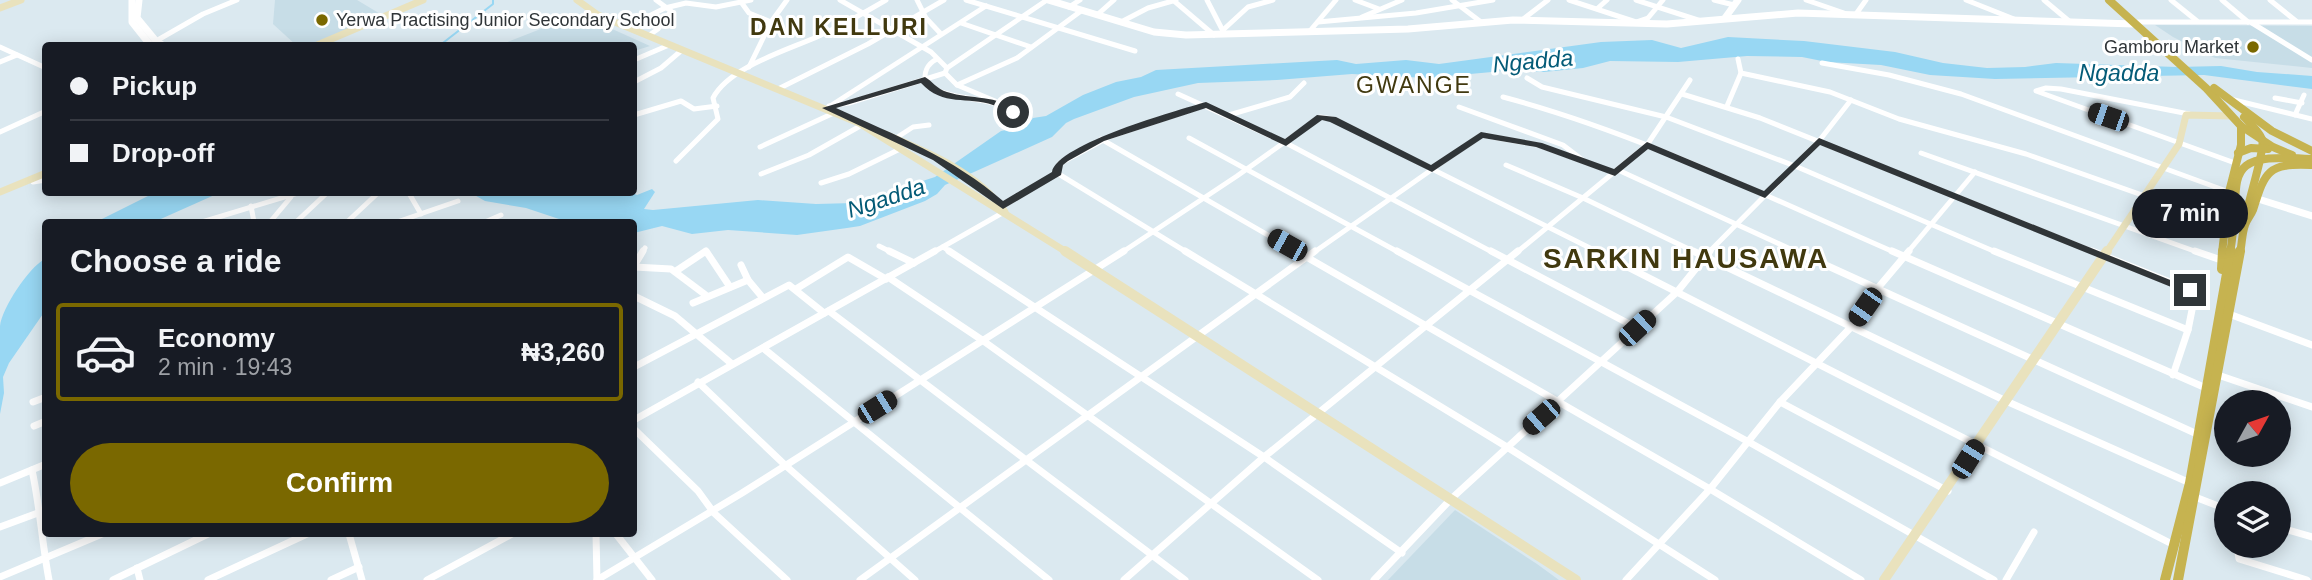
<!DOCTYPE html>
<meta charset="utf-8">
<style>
body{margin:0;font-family:Helvetica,sans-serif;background:#20242c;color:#f1f3f6;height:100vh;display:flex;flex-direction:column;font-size:26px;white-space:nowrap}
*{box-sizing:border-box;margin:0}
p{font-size:23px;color:#9ea1a6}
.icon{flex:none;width:38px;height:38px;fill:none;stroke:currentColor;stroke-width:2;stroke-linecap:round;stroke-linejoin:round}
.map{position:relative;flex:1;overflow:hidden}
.panel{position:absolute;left:42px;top:219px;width:595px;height:318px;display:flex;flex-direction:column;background:#171b24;border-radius:7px;box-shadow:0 4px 18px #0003}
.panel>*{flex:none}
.hud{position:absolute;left:42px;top:42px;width:595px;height:154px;border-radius:7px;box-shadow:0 4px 18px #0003;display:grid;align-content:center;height:154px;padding:0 28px;background:#171b24}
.needle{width:46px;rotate:50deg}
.controls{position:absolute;left:2214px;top:390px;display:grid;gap:14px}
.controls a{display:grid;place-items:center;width:77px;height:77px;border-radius:50%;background:#171b24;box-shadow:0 4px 18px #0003;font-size:35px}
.end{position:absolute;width:32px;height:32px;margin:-16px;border:9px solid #303538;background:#fff;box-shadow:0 0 0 4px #fff}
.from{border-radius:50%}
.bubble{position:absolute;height:49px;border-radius:24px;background:#171b24;box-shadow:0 4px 18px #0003;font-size:23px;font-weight:600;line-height:49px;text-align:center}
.car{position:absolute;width:21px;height:42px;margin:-21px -10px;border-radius:9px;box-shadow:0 0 5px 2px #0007;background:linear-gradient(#222 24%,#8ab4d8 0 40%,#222 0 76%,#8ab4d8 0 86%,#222 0)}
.hud b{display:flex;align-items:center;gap:24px;height:66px;font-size:26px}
.hud b+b{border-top:2px solid #363941}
.hud i{width:18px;height:18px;background:#f1f3f6}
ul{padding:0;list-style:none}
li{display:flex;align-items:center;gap:21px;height:98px;margin:0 14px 10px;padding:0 14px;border:4px solid transparent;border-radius:7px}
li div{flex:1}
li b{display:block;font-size:26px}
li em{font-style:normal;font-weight:600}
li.active{border-color:#7a6800}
li>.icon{width:63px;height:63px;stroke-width:1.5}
h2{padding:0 28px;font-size:32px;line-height:84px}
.primary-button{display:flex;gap:14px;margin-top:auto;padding:14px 28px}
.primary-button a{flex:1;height:80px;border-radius:42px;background:#7a6800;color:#fff;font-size:28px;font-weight:600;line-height:80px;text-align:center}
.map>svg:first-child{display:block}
</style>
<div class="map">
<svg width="2312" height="580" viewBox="0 0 2312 580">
<rect width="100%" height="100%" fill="#dbe9f0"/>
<g fill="#c7dde7">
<path d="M275 0H357L382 15 312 45H296L273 24Z"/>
<path d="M579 14 650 46 634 51V46L500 45Z"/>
<path d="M2155 25 2312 26V68L2215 58 2173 37Z"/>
<path d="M1455 510 1537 564 1559 580H1388Z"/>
</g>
<g fill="#98d7f3">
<path d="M1728 37 1804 41 1895 52 1943 63 1987 68 2025 67 2056 63 2177 67 2221 66 2257 72 2312 76V89L2204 75 1995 79 1930 75 1881 65 1827 62 1802 57 1747 56 1678 62 1610 61 1583 68 1544 72 1514 70 1426 78 1352 74 1277 80 1198 83 1134 97 1074 119 1066 123 1052 137 945 185 937 194 925 201 860 226 847 228 797 235 728 230 692 234 662 226 634 233V222H568L526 208 485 201 471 193 630 192 637 195 652 189 655 192 644 209 653 210 758 200 816 204 854 203 935 177 1001 131 1026 126 1033 118 1046 116 1083 95 1116 82 1141 77 1156 70 1337 60 1356 64 1406 60 1439 64 1601 42 1652 40 1681 48Z"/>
<path d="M154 193H219L154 222H96Z"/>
<path d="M45 259V311L9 363 3 377 4 393 0 414C0 385 0 355 0 326 2 308 29 267 45 259Z"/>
</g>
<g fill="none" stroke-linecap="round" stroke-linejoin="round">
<path stroke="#98d7f3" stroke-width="2" d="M439 46 493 4V0"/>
<g stroke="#fff" stroke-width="5">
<path d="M840 0 931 52 947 68 945 73 957 85 995 101"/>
<path d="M917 0 926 18 941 34"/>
<path d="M966 0 1135 51"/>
<path d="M1173 0 1214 35"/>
<path d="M1207 0 1224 33"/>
<path d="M1355 0 1379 9"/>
<path d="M1452 0 1481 22"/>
<path d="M1569 0 1636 22"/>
<path d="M1636 0 1701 21"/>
<path d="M1714 0 1734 5"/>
<path d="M1806 0 1844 13"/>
<path d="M1966 0 2014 19"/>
<path d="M2044 0 2069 21"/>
<path d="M2171 0 2197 21"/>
<path d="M2222 0 2248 22"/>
<path d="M2270 0 2296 21"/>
<path d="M741 2 749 13 771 22"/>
<path d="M1069 7 1080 0"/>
<path d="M1598 8 1607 0"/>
<path d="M1856 14 1866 0"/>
<path d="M1097 15 1114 0"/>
<path d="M1362 17 1402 0"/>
<path d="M1522 20 1548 0"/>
<path d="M1121 22 1148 8 1176 0"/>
<path d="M1318 22 1416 13 1493 0"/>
<path d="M1636 22 1648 18 1663 0"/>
<path d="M2138 22H2312"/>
<path d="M961 23 1031 47"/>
<path d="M2252 23 2312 60"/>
<path d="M627 27 665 8 686 3 716 7 751 0"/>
<path d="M1223 30 1248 7 1273 0"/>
<path d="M1309 32 1336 0"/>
<path d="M648 36 658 29 671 11 656 0"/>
<path d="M156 41 203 14 237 0"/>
<path d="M0 47 46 68"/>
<path d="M937 59C927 64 923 73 926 84 953 103 986 94 1013 112"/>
<path d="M634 60 669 45"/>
<path d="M0 62 17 55"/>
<path d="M1822 63 1889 75 1961 94 2229 192"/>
<path d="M749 67 771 22 787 0"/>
<path d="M947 68 1047 0"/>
<path d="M1741 73 1830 92 1899 119 2026 154 2227 225"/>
<path d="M1527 78 1542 87 1666 117 1795 166 1998 253"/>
<path d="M634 82 661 68 682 50"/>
<path d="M957 85 1017 58 1081 11"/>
<path d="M778 89 868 44 944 0"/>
<path d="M1178 94 1286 143 1494 253"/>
<path d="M1682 94 1760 118 2097 253"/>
<path d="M1503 97C1639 133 1767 197 1896 253"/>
<path d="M2275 98 2302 103"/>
<path d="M2230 99 2312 119"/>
<path d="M829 106 849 103 945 73"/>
<path d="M1727 106 1741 73 1738 59"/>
<path d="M1459 107 1563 145 1584 161"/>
<path d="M827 108 986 6"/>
<path d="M2189 114 2061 89 2046 88 2036 91 2235 163"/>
<path d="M634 115 681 101 694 109 717 106"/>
<path d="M1229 115 1290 97 1304 83"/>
<path d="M2295 115 2304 95"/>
<path d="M0 132 46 111"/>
<path d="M896 138 913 127 929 125"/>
<path d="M1189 138 1400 253"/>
<path d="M1101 139 1299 253"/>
<path d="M760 147 836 112"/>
<path d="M1921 153 2200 253"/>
<path d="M676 161 718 119 713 98C729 67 788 50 819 36 842 25 864 13 886 0"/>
<path d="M1506 165 1583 198 1697 253"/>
<path d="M1618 170 1799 253"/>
<path d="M1057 173 1188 253"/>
<path d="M761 174 809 155 862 125"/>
<path d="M33 182 46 180"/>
<path d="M821 183 849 174 900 149"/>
<path d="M417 192 410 195 421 214"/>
<path d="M251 206 254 222"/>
<path d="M1003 206 1057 173 1059 164 1109 137 1206 105"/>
<path d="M202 222 301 192"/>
<path d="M270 222 291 197"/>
<path d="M296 222 328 192"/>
<path d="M347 222 379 192"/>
<path d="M397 222 458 201"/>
<path d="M485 222 501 215"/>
<path d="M879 246 893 253"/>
<path d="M943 247 952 253"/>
<path d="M642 253 645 248"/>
<path d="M704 253H707"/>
<path d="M932 253 1004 212"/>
<path d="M1121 253 1237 176 1320 117 1332 119 1600 253"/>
<path d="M1313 253 1481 135 1538 145 1615 173"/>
<path d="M1516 253 1647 145 1690 80"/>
<path d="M1708 253 1819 141 1851 100"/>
<path d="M1907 253 1975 172"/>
</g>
<g stroke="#fff" stroke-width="7">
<path d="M889 251 914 263"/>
<path d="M949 251 1264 457 1402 553"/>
<path d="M1185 251 1507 447 1715 580"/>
<path d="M1296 251 1710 489 1861 580"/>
<path d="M1397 251 1747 441 1994 580"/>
<path d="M1491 251 1637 328"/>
<path d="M1596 251 2174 545"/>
<path d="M1693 251 2006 401 2190 483"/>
<path d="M1795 251 2197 434"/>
<path d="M1892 251 2206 388"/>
<path d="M1994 251 2188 330"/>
<path d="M2092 251 2190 290 2195 295 2188 330 2173 375"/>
<path d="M2195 251 2221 260"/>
<path d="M741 265 748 280 763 298"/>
<path d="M634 266 643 251"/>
<path d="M634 267 671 269 707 296"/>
<path d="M676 271 706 251 730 287"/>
<path d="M888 277 982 340 1318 580"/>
<path d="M796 289 848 257 886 279"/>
<path d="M634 296 675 316 732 364"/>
<path d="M693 303 748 280"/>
<path d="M829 311 1185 580"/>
<path d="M2229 314 2312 345"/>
<path d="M763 348 1049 580"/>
<path d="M634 367 789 285 824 313"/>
<path d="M2218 375 2312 407"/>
<path d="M698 382 785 465 915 580"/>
<path d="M33 402 46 397"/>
<path d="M1780 402 1948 491"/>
<path d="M634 420 935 251"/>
<path d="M34 426 46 421"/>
<path d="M634 429 698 491 714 513 787 580"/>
<path d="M32 470C40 507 42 543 49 580"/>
<path d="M0 483 46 464"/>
<path d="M2195 497 2226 509"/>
<path d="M0 527 46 510"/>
<path d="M2278 527 2312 537"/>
<path d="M349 534 362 580"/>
<path d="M596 534 597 580"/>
<path d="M616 534 652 580"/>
<path d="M2237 546 2239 559 2307 580"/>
<path d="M137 568 140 580"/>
<path d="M0 577 102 534"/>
<path d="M113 580 208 534"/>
<path d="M208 580 307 534"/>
<path d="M331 580 359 567"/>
<path d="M427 580 512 534"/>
<path d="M597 580 742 493 1124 251"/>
<path d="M860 580 1315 251"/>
<path d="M1124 580 1264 457 1518 251"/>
<path d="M1374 580 1451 499 1677 292 1710 251"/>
<path d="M1626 580 1710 489 1780 402 1852 326 1877 289 1909 251"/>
<path d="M2006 580 2034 532"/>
</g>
<g stroke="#fff" stroke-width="7">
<path d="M132 0V22L151 46"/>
<path d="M139 0 137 18 156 41 164 46"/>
<path d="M1048 0 1154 32 1186 35 1408 29 1513 20 1667 24 1798 13 2134 24"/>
<path d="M1725 18 1738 0"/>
<path d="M2255 198 2312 216"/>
</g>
<g stroke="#e9e2bd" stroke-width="7">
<path d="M577 0 598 15 866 126"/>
<path d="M0 8 21 0"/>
<path d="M315 46 423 0"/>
<path d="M862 125 1068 253"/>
<path d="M882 133C925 151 978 172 1005 212"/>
<path d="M0 192 46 173"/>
<path d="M2106 253 2179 144 2186 115 2232 116"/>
</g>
<g stroke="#e9e2bd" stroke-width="10">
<path d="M1065 251 1576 580"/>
<path d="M1884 580 2107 251"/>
</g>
<g stroke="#c6b350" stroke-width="8">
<path d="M2109 0 2206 88 2241 126V145L2229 192 2222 253"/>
<path d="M2214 88 2272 131 2312 151"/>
<path d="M2244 117C2250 123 2258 130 2262 139 2266 149 2247 203 2245 221"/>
<path d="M2241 126 2273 147 2292 155"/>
<path d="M2238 153 2251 148 2268 149"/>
<path d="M2230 253C2244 177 2213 152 2312 159"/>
<path d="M2240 253C2242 244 2242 233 2245 225 2247 219 2251 215 2253 210 2265 172 2267 163 2311 165"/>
</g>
<g stroke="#c6b350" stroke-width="10">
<path d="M2222 269 2223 251"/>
<path d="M2165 580 2190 483 2231 251"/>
<path d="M2178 580 2240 251"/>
</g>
</g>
<path fill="#303538" d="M925 77C932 81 937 89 947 92 972 100 997 94 1018 112L1013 115C1006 113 1000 107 993 105 968 96 943 107 921 83L836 108C895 135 954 158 1003 201L1052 172C1057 144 1178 110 1206 102L1285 139 1317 115 1336 117 1431 165 1481 132 1542 143 1614 169 1647 142 1764 191 1819 138 2195 290 2194 293H2186L1820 145 1765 198 1648 149 1615 176 1536 147 1483 138 1432 172 1330 122 1322 120 1286 146 1206 108 1104 141 1068 161 1063 165 1061 175 1003 209 933 160 822 108Z"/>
<g fill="#7a6800" stroke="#fff" stroke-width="2.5">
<circle cx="322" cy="20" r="7"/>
<circle cx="2253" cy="47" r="7"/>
</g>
<g text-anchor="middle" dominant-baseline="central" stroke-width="6" stroke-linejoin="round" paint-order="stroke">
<g font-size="18" fill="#303538" stroke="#fff" text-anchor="start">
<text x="336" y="20">Yerwa Practising Junior Secondary School</text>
<text x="2239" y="47" text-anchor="end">Gamboru Market</text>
</g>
<g font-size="23" font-weight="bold" letter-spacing="2" fill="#41390f" stroke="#fff">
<text x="839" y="27">DAN KELLURI</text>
</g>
<g font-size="23" font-style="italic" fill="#045b77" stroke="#fff">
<text transform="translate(1533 61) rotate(-5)">Ngadda</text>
<text x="2119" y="73">Ngadda</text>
<text transform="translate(886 198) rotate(-18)">Ngadda</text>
</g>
<g font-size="23" letter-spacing="2" fill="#41390f" stroke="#fff">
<text x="1414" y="85">GWANGE</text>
</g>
<g font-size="28" font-weight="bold" letter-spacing="2" fill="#41390f" stroke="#fff">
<text x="1686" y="258">SARKIN HAUSAWA</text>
</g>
</g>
</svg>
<div class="controls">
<a><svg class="needle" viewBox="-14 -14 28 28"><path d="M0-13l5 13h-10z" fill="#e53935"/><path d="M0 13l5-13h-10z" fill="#9ea1a6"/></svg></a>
<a><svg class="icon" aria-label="layers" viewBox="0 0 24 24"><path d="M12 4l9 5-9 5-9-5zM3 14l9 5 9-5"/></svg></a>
</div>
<i class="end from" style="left:1013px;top:112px"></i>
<i class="end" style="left:2190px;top:290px"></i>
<div class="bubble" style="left:2132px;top:189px;width:116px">7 min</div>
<i class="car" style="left:2108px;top:117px;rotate:289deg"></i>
<i class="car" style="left:1287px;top:245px;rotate:299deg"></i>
<i class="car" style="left:1865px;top:307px;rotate:215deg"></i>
<i class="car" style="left:1637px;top:328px;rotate:47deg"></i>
<i class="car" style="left:877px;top:407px;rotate:58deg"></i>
<i class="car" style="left:1541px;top:417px;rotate:229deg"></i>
<i class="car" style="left:1968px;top:459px;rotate:32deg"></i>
<div class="hud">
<b><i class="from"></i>Pickup</b>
<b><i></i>Drop-off</b>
</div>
<section class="panel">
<h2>Choose a ride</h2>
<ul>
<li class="active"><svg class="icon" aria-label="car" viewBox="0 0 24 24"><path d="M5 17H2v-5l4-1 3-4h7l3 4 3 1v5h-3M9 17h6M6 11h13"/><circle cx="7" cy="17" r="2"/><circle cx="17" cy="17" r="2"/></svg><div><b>Economy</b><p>2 min · 19:43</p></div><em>₦3,260</em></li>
</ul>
<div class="primary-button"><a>Confirm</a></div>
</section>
</div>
